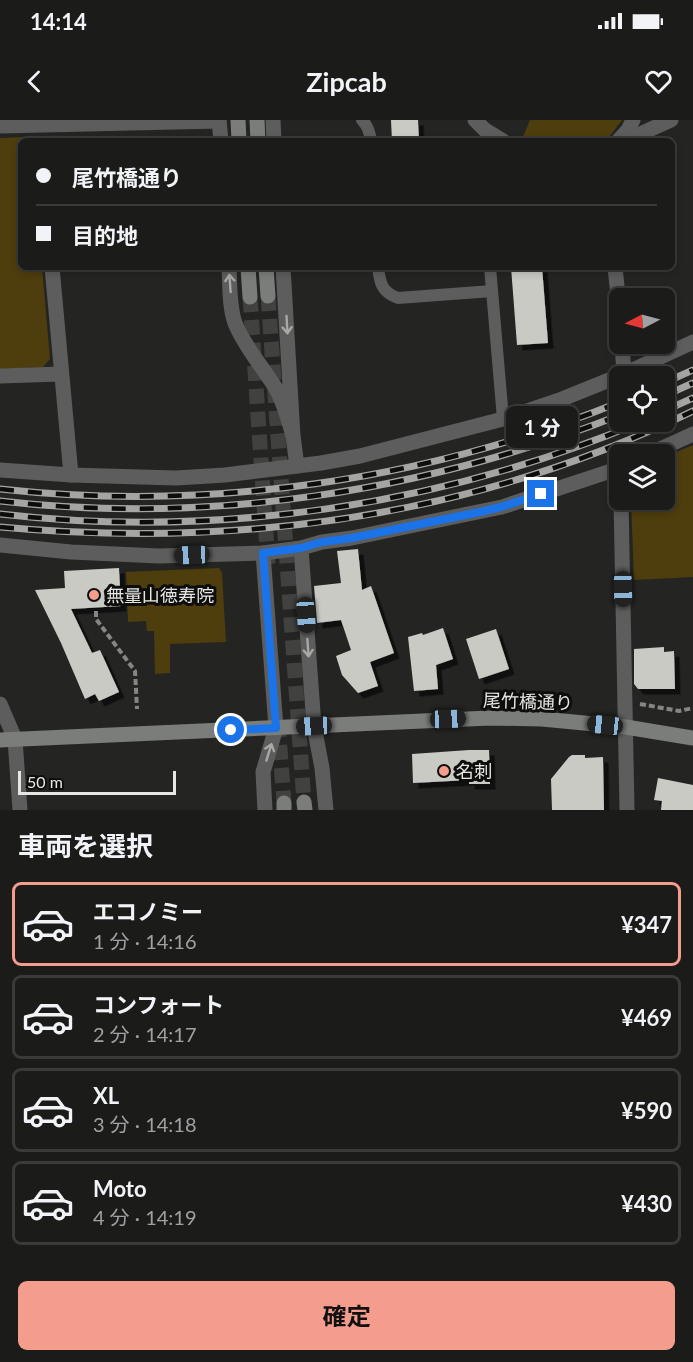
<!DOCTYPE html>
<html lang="ja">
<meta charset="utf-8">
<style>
body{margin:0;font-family:Lato,"Noto Sans JP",sans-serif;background:#282927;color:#f1f3f6;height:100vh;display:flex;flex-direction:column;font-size:22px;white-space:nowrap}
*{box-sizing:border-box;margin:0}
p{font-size:20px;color:#a0a1a2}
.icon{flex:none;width:33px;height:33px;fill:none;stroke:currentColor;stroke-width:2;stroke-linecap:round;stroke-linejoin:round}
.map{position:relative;height:690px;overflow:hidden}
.sheet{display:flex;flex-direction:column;background:#1b1c1a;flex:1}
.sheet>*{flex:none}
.top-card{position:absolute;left:18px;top:18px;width:657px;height:132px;border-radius:9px;box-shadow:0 3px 9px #0003,0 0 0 2px #393a39;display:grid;align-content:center;height:132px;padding:0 18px;background:#1b1c1a}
.needle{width:39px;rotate:264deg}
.fabs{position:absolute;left:609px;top:168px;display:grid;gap:12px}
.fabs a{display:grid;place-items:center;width:66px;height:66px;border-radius:9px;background:#1b1c1a;box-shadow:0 3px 9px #0003,0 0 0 2px #393a39;font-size:30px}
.scale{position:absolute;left:18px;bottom:15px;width:158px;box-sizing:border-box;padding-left:6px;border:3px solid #e6e7e5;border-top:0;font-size:16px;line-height:21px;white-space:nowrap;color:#e6e7e5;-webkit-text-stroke:4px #0d0e0c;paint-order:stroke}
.end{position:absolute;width:27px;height:27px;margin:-14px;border:8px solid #1a73e8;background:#fff;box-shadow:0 0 0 3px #fff}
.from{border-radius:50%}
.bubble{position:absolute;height:42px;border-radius:9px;background:#1b1c1a;box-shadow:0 3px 9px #0003,0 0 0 2px #393a39;font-size:20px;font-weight:700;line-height:42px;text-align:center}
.car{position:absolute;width:18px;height:36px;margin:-18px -9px;border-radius:8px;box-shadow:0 0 4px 2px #0007;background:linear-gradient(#222 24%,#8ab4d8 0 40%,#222 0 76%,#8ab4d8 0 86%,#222 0)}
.top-card b{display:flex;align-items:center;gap:21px;height:57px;font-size:22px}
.top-card b+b{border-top:2px solid #393a39}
.top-card i{width:15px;height:15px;background:#f1f3f6}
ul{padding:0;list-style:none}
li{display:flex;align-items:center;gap:18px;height:84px;margin:0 12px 9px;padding:0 6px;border:3px solid #393a39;border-radius:9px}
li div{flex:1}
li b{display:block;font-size:22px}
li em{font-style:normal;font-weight:700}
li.on{border-color:#f49d8d}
li>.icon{width:54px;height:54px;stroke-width:1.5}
h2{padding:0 18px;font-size:27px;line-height:72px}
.action{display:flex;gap:12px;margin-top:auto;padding:12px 18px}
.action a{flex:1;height:69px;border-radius:9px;background:#f49d8d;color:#111;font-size:24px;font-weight:700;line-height:69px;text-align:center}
.status{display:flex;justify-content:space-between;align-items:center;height:42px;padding:0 30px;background:#1b1c1a;direction:ltr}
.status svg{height:16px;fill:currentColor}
header{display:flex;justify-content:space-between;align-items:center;height:78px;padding:0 18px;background:#1b1c1a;font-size:27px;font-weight:700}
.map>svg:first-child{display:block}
</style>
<div class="status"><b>14:14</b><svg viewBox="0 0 49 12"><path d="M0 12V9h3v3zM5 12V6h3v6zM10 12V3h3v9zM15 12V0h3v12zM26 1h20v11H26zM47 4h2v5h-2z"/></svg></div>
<header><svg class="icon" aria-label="back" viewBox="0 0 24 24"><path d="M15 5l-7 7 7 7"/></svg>Zipcab<svg class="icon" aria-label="heart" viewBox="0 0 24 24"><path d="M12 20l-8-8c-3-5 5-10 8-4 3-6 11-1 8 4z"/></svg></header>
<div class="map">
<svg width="693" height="690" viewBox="0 0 693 690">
<defs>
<filter id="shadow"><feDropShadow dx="5.5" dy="5.5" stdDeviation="0" flood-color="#0009"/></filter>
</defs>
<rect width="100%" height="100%" fill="#242522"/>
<g fill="#4e3d0d">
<path d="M530 0H622L609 17 603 21H545L523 17Z"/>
<path d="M23 17 27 21H21V147H42L50 239 43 247 0 249V18Z"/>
<path d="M693 325V457L634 460 631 380H664L665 337Z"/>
<path d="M219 448 222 453 226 522 170 524V553L155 554 154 511H147L146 501 128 502 126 452Z"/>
</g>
<g fill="#cacac5" filter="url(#shadow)">
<path d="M391 0H418L419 21H392Z"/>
<path d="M511 147H542L548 223 517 225Z"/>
<path d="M358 429 362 470 371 466 394 533 370 542 378 566 358 573 342 555 336 536 351 530 341 500 317 503 314 466 341 463 337 431Z"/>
<path d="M119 448 121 486 71 489 92 533 100 530 119 572 99 581 95 574 85 579 61 523 35 470 65 468 64 451Z"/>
<path d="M443 508 453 539 436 545 438 569 414 571 408 517 422 513 423 515Z"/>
<path d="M496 509 509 549 479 559 466 519Z"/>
<path d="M664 527V532L674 531 675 569H638L634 564V529Z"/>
<path d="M469 630H489L490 664H469V660L413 663 412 634Z"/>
<path d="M572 635H585V638L603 637 604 690H552L551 659 569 637Z"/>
<path d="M658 658 693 665V690H661L662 681 654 680Z"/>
</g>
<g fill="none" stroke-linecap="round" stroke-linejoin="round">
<g stroke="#41423f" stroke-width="15" stroke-dasharray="15 8" stroke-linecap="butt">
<path d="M268 176 304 682"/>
<path d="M250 177 268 444"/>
<path d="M278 602 284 683"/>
</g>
<g stroke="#868785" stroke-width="4" stroke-dasharray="6 3" stroke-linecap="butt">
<path d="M96 491V499L135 551 137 589"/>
<path d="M640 584 679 591 693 588"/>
</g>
<g stroke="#5c5d5c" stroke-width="12">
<path d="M362 0C368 6 370 13 371 21"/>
<path d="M378 147C380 164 382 172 398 178L492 171"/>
<path d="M490 147 503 299"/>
</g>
<g stroke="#5c5d5c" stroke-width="15">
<path d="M219 0 221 21"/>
<path d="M273 0 274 21"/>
<path d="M475 0 485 10 503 21"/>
<path d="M0 6 219 1"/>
<path d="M618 21 628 10 633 0"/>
<path d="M625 21 671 0"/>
<path d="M52 147 71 355"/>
<path d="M229 147C230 165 229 186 235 203 244 226 262 246 275 267 284 282 288 299 293 316L283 147"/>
<path d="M615 147 620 195"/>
<path d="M622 224 624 254"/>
<path d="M0 256 61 254"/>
<path d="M293 316 297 346"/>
<path d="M649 334 693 314"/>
<path d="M0 350 71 355 176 358 225 355 321 343 360 336 503 299 562 279 624 254 693 222"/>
<path d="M621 380 627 690"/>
<path d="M0 425 71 432 159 436 263 433 301 428 322 422 352 418 502 387 620 348"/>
<path d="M301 428 314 606 322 648 326 690"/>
<path d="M263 433 276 608 263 652 265 690"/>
<path d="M0 584 15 619 20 690"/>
</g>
<g stroke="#7b7d7b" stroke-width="15">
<path d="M238 0 239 21"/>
<path d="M257 0 258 21"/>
<path d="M248 147 250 177"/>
<path d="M266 147 268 176"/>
<path d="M0 620 490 598 542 599 626 607 693 618"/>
<path d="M304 682 305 690"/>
<path d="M284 683V690"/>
</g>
<g stroke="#a5a6a4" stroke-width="7">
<g id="rail">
<path d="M664 263 693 250"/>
<path d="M664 276 693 263"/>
<path d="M664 291 693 278"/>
<path d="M0 369C209 392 425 361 620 282"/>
<path d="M0 381C210 405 424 372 620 295"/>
<path d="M0 394C217 419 440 386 641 302"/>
<path d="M0 407C241 429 474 397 693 291"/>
</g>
</g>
<use href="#rail" stroke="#0d0e0c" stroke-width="4.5" stroke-dasharray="14" stroke-linecap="butt"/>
</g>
<defs><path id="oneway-shaft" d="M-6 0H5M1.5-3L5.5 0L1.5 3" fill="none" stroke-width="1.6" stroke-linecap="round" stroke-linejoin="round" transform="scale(1.5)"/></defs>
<g stroke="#a8a9a7">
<use href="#oneway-shaft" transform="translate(230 163) rotate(-94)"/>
<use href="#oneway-shaft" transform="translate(287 205) rotate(87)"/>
<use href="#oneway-shaft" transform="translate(308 528) rotate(86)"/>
<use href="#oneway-shaft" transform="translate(269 632) rotate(-73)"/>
</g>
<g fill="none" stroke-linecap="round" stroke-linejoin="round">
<path stroke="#1a73e8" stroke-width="8" d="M231 610 276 608 263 433 301 428 322 422 352 418 480 392 501 387 541 374"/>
</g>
<g fill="#f49d8d" stroke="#0d0e0c" stroke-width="2">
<circle cx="94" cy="475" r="6"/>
<circle cx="444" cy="651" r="6"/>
</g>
<g text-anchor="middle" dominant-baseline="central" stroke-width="6" stroke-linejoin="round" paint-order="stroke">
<g font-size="18" fill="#e6e7e5" stroke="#0d0e0c" text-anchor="start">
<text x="106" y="475">無量山徳寿院</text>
<text x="456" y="651">名刺</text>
</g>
<g font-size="18" fill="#e6e7e5" stroke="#0d0e0c">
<text transform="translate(528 581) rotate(2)">尾竹橋通り</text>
</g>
</g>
</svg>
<div class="fabs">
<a><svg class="needle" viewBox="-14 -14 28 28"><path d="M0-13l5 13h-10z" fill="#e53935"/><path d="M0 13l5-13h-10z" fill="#a0a1a2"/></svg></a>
<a><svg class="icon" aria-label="locate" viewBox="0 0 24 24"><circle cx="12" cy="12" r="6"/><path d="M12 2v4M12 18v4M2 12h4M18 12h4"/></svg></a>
<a><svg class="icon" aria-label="layers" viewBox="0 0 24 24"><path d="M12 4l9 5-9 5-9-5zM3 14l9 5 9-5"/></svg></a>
</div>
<div class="scale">50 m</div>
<i class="end from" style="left:231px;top:610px"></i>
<i class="end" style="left:541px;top:374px"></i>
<div class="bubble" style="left:506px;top:286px;width:72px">1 分</div>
<i class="car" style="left:192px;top:435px;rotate:268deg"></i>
<i class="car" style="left:623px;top:469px;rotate:179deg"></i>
<i class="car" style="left:306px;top:495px;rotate:176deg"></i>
<i class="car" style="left:448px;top:599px;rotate:88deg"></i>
<i class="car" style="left:605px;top:605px;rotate:276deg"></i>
<i class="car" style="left:314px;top:606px;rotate:267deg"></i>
<div class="top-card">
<b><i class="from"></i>尾竹橋通り</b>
<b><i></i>目的地</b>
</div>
</div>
<section class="sheet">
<h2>車両を選択</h2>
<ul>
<li class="on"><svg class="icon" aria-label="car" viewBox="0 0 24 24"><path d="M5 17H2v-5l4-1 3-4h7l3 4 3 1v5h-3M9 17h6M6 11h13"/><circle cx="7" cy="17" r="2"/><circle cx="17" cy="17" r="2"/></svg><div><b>エコノミー</b><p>1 分 · 14:16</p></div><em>¥347</em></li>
<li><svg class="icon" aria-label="car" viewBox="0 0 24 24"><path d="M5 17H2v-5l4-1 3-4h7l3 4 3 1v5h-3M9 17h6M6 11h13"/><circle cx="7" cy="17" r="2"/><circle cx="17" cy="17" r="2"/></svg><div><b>コンフォート</b><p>2 分 · 14:17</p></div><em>¥469</em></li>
<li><svg class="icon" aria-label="car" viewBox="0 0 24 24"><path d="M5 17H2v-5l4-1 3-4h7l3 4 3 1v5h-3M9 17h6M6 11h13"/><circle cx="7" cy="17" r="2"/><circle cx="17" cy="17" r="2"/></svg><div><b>XL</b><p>3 分 · 14:18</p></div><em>¥590</em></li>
<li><svg class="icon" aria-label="car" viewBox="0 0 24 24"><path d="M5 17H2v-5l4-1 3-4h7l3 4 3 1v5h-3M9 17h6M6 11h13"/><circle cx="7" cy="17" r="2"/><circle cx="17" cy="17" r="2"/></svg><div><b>Moto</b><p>4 分 · 14:19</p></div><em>¥430</em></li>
</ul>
<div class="action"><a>確定</a></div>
</section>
